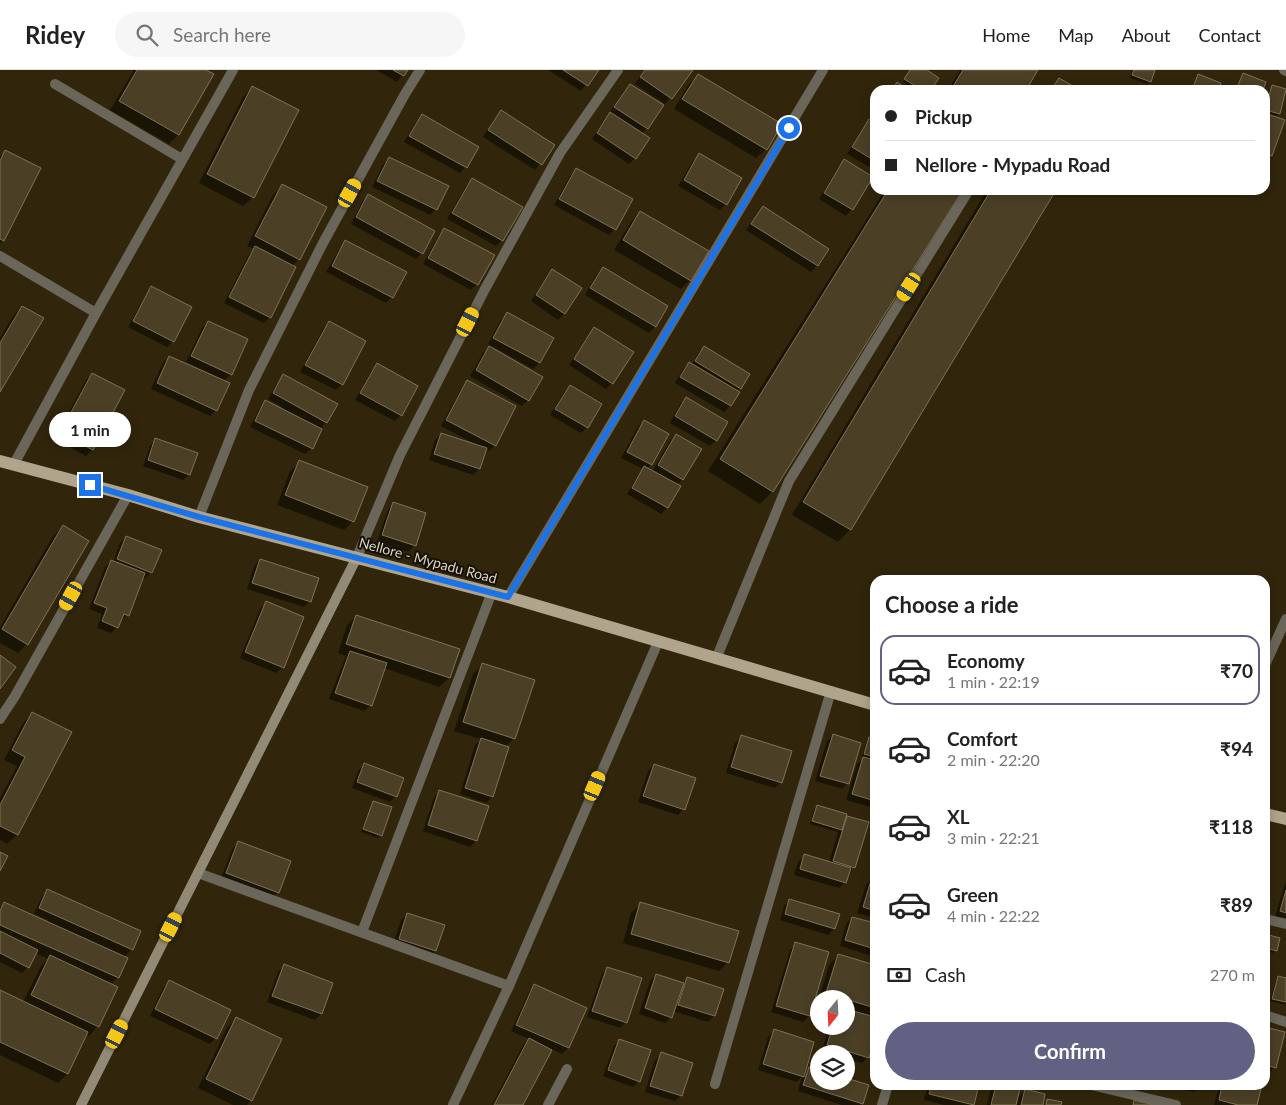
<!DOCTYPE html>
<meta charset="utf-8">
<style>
body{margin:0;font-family:Lato,sans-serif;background:#f6f6f6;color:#222;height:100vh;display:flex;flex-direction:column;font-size:19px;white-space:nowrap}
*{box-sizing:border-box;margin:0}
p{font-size:16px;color:#767676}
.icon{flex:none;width:28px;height:28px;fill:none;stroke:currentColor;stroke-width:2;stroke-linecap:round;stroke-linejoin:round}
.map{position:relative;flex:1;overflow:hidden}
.panel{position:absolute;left:870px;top:505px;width:400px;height:515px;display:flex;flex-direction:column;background:#fff;border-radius:15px;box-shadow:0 2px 12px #0003}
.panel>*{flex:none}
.banner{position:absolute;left:870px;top:15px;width:400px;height:110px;border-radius:15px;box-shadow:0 2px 12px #0003;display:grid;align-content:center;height:110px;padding:0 15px;background:#fff}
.needle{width:32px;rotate:198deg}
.fabs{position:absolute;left:810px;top:920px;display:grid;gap:10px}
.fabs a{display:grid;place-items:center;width:45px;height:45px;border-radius:50%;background:#fff;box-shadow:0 2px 12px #0003;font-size:25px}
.end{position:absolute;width:22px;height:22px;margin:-11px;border:6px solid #1a73e8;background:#fff;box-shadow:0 0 0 2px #fff}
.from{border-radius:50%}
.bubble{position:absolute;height:35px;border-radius:18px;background:#fff;box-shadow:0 2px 12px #0003;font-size:16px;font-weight:700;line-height:35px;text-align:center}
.car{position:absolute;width:15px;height:30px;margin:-15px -8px;border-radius:6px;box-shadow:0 0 4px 1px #0007;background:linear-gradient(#f5c518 24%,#345 0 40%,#f5c518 0 76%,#345 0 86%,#f5c518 0)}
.banner b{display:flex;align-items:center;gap:18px;height:48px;font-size:19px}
.banner b+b{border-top:1px solid #e0e0e0}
.banner i{width:12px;height:12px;background:#222}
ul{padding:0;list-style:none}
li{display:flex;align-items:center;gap:15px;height:70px;margin:0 10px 8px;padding:0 5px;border:2px solid transparent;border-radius:15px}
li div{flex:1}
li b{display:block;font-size:19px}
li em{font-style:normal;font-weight:700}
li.on{border-color:#616184}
li>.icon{width:45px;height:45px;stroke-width:1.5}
h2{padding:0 15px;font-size:22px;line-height:60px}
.pay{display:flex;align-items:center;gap:12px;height:55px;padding:0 15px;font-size:19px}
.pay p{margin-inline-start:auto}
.primary-button{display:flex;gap:10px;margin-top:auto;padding:10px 15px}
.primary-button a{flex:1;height:58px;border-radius:30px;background:#616184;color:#fff;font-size:20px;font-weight:700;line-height:58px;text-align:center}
header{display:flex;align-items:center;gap:30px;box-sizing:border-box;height:70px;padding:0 25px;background:#fff;border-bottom:1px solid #e0e0e0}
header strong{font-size:24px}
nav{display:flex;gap:28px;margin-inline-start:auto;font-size:18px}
.search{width:350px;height:45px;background:#f6f6f6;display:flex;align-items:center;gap:12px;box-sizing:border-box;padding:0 18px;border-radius:28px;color:#767676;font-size:19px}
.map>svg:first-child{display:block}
</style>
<header>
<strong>Ridey</strong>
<div class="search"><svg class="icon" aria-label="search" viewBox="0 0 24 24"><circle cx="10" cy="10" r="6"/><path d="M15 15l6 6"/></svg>Search here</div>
<nav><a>Home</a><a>Map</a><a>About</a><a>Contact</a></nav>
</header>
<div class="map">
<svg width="1286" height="1035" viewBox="0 0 1286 1035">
<rect width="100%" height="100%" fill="#31260b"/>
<g fill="#0007">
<path d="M134 0H204L212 5 178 65 169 74 110 40Z"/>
<path d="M376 0H406L397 12Z"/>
<path d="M548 0H597L581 21Z"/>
<path d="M644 0H691L665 34 635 14Z"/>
<path d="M910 0H925L930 20H915L903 12Z"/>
<path d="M960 0H1037L1024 20H948Z"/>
<path d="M1133 0H1154L1150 11 1147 14 1130 8Z"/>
<path d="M698 5 780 55 766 79 756 88 674 39 689 14Z"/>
<path d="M1199 6 1217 20H1191Z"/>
<path d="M1059 9 1077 20H1048Z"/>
<path d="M630 15 647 58 641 64 635 88 629 94 592 69 624 21Z"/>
<path d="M252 17 253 127 243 136 199 113 243 27Z"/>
<path d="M1273 17 1279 44 1274 48 1270 85 1265 90V36L1270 19Z"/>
<path d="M501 42 553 76 535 100 483 67 495 48Z"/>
<path d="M422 46 477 77 466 97 460 103 404 72 416 52Z"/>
<path d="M869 51 875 54V97L873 99 847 84 863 57Z"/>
<path d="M6 82 3 170 0 174V87Z"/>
<path d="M699 85 726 134 720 140 678 116 693 91Z"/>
<path d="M389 88 447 117 436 139 430 145 372 117 383 94Z"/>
<path d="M844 91 852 139 846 146 819 129 838 97Z"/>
<path d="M576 100 615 159 609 165 554 135 570 106Z"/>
<path d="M472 110 502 170 496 176 447 149 466 116Z"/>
<path d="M282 116 299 189 292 196 270 247 264 253 224 233 249 184 254 179 247 176 273 125Z"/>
<path d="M885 120H962L772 422 760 434 708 401Z"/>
<path d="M987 120H1055L850 460 838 472 792 445Z"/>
<path d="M368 126 422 183 416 189 351 154 362 132Z"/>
<path d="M763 138 827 179 817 196 811 202 746 160Z"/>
<path d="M640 143 690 210 681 219 614 180 631 152Z"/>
<path d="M445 159 477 214 471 220 423 194 439 165Z"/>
<path d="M346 171 405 203 392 227 386 233 326 202 340 178Z"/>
<path d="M603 198 667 236 655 257 649 263 585 225 597 204Z"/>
<path d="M553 200 581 219 564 244 558 250 531 231 547 206Z"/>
<path d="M152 218 190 238 173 271 167 277 128 257 146 224Z"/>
<path d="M22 237 0 319V268L13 246Z"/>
<path d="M507 244 552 269 539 293 533 299 492 276 491 278 528 330 522 336 470 306 483 283 491 276 488 274 501 250Z"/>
<path d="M208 252 231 304 223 312 216 340 210 346 151 319 163 293 169 287 213 307 214 305 186 292 202 258Z"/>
<path d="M329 253 342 314 336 320 300 302 323 259Z"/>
<path d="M595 259 632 283 612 313 606 319 569 295 589 265Z"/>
<path d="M704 277 740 318 737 321 738 322 730 336 724 342 675 313 683 299 689 293 692 295 698 283Z"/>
<path d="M377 295 401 345 395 351 355 330 371 301Z"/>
<path d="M92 304V380L86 386 55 369 86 310Z"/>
<path d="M284 305 326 352 320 359 312 378 305 384 250 357 260 338 266 332 281 339 282 337 268 329 278 312Z"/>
<path d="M468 312 495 375 489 381 485 379 479 399 473 405 429 390 435 370 441 364 474 375 475 374 441 356 462 318Z"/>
<path d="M570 316 587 357 581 363 550 345 564 322Z"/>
<path d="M686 328 727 352 716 370 710 376 670 353 680 334Z"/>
<path d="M644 351 651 394 647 399 652 402 670 371 676 365 682 410 677 415 679 417 667 438 661 444 627 424 639 404 643 399 621 388 638 357Z"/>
<path d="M156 369 189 404 183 410 143 396 150 376Z"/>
<path d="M300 392 353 451 344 460 277 435 290 401Z"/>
<path d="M394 433 415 475 408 482 377 471 388 440Z"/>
<path d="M63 457 27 574 18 583 0 573V557L53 466Z"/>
<path d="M126 467 151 502 145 509 142 507 127 545 121 551H120L117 557 111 563 97 558 102 544 89 539 105 497 111 491 113 492 120 473Z"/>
<path d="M260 490 310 531 304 537 247 519 254 496Z"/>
<path d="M266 533 283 597 276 603 240 588 260 539Z"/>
<path d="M357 546 458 580 449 608 439 617 384 598 371 635 364 641 329 629 346 586 338 583 347 555Z"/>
<path d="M483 594 514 668 505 677 492 727 486 733 460 724 475 675 481 669 454 661 473 604Z"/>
<path d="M33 643 70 663 17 765 7 774 0 770V728L17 696 4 690 23 653Z"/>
<path d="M833 665 848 713 842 719 815 711 827 671Z"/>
<path d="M742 667 781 712 775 718 726 703 735 673Z"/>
<path d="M870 668 875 670V732L870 737 846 730 857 694 865 687 862 686 867 671Z"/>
<path d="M364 695 396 726 390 732 352 718 358 701Z"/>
<path d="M654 695 684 739 678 745 638 732 648 701Z"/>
<path d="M440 721 476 771 470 777 423 761 434 727Z"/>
<path d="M373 732 381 765 378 768 361 762 371 735Z"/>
<path d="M817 737 843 751 847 747 854 797 848 803 845 812 839 818 794 805 798 792 804 786 829 793 838 762 810 754 814 739Z"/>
<path d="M238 773 278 822 272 828 221 809 232 779Z"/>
<path d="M872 808 875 809V848L857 843 866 815Z"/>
<path d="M1286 810V850L1275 847Z"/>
<path d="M48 820 140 862 131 880 124 887 118 907 110 915 98 956 89 966 86 964 67 1004 58 1013 0 985V921L23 932 41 896 48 889 35 883 28 897 22 903 0 892V838L4 834 47 853 48 850 34 844 42 826Z"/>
<path d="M790 830 838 845 834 859 828 865 780 850 784 836Z"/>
<path d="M641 834 728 892 719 901 623 873 631 843Z"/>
<path d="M407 844 435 881 429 887 393 875 401 850Z"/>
<path d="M852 848 875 855V887L840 876 846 854Z"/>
<path d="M1265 866 1276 880 1273 883 1265 881Z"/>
<path d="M796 874 809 946 803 952 771 942 790 880Z"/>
<path d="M838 886 875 897V964L868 987 862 993 846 988V984H831L822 981 829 956H846V929H819L829 895Z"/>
<path d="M284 896 332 913 321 944 315 950 267 932 278 902Z"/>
<path d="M608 898 626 952 620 958 587 947 602 904Z"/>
<path d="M656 905 682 914 687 909 714 946 708 952 673 941 671 947 665 953 639 944 650 911Z"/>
<path d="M1278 907 1286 909 1285 935 1270 931 1276 910Z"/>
<path d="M169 912 216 968 210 974 150 946 163 918Z"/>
<path d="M535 916 585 939 568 978 562 984 551 979 522 1035H492L523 975 529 969 511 961 529 922Z"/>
<path d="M236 949 251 1030 247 1035H233L198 1018 227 958Z"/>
<path d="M1265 958 1275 997 1269 1003 1265 1002Z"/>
<path d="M774 961 803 1004 809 998 819 1011 862 1033 860 1035H842L798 1021 802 1006 797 1012 758 1000 768 967Z"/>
<path d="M620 970 639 1011 633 1017 603 1006 614 976Z"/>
<path d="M662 984 681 1025 675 1031 645 1022 655 990Z"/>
<path d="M928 1015H978L973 1035H944L924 1030Z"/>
<path d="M995 1015H1002L1015 1035H987L991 1020Z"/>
<path d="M1164 1015H1200L1194 1022Z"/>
<path d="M1219 1015H1260L1256 1035H1214Z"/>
<path d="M1025 1020 1041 1035H1017L1019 1027Z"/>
</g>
<g fill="#4b4025" stroke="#7f7356">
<path d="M137 0H206L214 4 179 65 119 31Z"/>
<path d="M393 0H408L404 6Z"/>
<path d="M563 0H599L588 16Z"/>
<path d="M645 0H693L672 29 640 7Z"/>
<path d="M910 0H927L939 8 931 20H922L904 9Z"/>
<path d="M963 0H1038L1026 20H951Z"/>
<path d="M1134 0H1155L1151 12 1132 5Z"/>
<path d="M1243 3 1266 12 1263 20H1236Z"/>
<path d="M698 4 782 54 767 80 682 29Z"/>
<path d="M1198 4 1221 13 1218 20H1199L1193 18Z"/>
<path d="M1059 8 1080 20H1051Z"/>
<path d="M897 12 908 20H892Z"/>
<path d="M630 14 664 35 648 59 614 37Z"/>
<path d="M1272 15 1286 19 1280 44 1265 40Z"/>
<path d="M252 16 299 40 254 128 207 104Z"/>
<path d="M501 40 555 75 542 95 488 60Z"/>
<path d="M610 42 650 68 636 89 597 63Z"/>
<path d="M1265 43 1285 50 1272 86 1265 83Z"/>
<path d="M422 44 479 77 467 98 409 66Z"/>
<path d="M869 49 875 53V91L852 77Z"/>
<path d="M5 80 41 98 4 171 0 169V91Z"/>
<path d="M699 83 742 108 727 135 684 110Z"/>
<path d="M389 87 449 116 437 140 377 111Z"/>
<path d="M844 89 873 107 853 140 824 123Z"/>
<path d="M576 98 633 129 616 160 559 129Z"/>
<path d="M472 108 523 137 503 171 452 143Z"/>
<path d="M282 114 327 137 300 190 255 166Z"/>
<path d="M888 120H963L773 422 720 389Z"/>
<path d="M991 120H1056L851 460 803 432Z"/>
<path d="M368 124 435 161 423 184 356 147Z"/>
<path d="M763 136 829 179 818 196 751 154Z"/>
<path d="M640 141 709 181 691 211 623 170Z"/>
<path d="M444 158 495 185 478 215 428 188Z"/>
<path d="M345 170 407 202 393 228 332 196Z"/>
<path d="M255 176 296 197 271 248 229 227Z"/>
<path d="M603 197 668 236 656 257 590 218Z"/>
<path d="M552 199 582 218 565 244 536 225Z"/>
<path d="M151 216 192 237 174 272 133 251Z"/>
<path d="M22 236 44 248 0 322V273Z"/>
<path d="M507 242 554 268 540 293 493 268Z"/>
<path d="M208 251 248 269 232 305 191 286Z"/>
<path d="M329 251 366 271 343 315 305 295Z"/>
<path d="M594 257 634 282 613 314 574 289Z"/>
<path d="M489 276 543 307 529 331 476 300Z"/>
<path d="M704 276 750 304 741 319 695 291Z"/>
<path d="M169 286 230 313 217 341 157 313Z"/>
<path d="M689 292 740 322 731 336 680 307Z"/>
<path d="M377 293 418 316 402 346 360 323Z"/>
<path d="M92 303 125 320 93 380 60 363Z"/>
<path d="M283 304 338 334 327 353 273 323Z"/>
<path d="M467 310 516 336 496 376 446 350Z"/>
<path d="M570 315 602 334 588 358 555 339Z"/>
<path d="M686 327 728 352 717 371 675 346Z"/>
<path d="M265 330 322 359 313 379 255 351Z"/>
<path d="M644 350 669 364 652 395 627 382Z"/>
<path d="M441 363 487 378 480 399 434 384Z"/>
<path d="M676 364 702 379 683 410 658 395Z"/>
<path d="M155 368 198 383 190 405 148 390Z"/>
<path d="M299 390 368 417 354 452 285 425Z"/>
<path d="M644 396 681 416 668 438 632 418Z"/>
<path d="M393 432 426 443 416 476 382 465Z"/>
<path d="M63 455 89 471 28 575 2 559Z"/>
<path d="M126 466 162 480 152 503 117 489Z"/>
<path d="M260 489 319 508 311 532 252 513Z"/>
<path d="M111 490 145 503 129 546 124 544 118 558 102 551 107 538 94 533Z"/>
<path d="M266 531 304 547 284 598 245 582Z"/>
<path d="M356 545 460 579 450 608 346 574Z"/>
<path d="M350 581 387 593 372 636 335 623Z"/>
<path d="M0 585 16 597 0 619Z"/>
<path d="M482 593 535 610 515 669 463 652Z"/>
<path d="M32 642 72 662 18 765 0 756V735L25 687 12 680Z"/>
<path d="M833 664 861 673 849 714 820 706Z"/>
<path d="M741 665 792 681 782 713 731 697Z"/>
<path d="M869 667 875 668V687L864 684Z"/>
<path d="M481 668 509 677 493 727 465 718Z"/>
<path d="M863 687 875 690V731L852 724Z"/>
<path d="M364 693 404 708 397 727 357 712Z"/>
<path d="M654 694 696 708 685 740 643 726Z"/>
<path d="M439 720 489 736 477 771 428 755Z"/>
<path d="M373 731 392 737 382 766 363 759Z"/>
<path d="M817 735 847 744 842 760 812 751Z"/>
<path d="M847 746 869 752 855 798 833 791Z"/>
<path d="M238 771 291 791 279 823 226 803Z"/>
<path d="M0 782 8 786 0 801Z"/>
<path d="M804 784 851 798 846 813 800 799Z"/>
<path d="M872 807 875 808V841L863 837Z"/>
<path d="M47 819 141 861 133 880 39 838Z"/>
<path d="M1286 820V843L1280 841Z"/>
<path d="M789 829 840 844 835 859 785 844Z"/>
<path d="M4 832 128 888 119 908 0 855V841Z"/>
<path d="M640 832 739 861 729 893 631 864Z"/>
<path d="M407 843 445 855 436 881 399 869Z"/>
<path d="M852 847 875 853V879L845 870Z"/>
<path d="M0 861 38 880 29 898 0 883Z"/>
<path d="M1265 864 1280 868 1277 881 1265 878Z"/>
<path d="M795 872 829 882 810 946 776 936Z"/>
<path d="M838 884 875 895V938L826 923Z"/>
<path d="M50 885 118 917 99 957 31 925Z"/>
<path d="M284 894 333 913 322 944 272 926Z"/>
<path d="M607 897 642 908 627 953 592 941Z"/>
<path d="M656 904 684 913 672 948 645 938Z"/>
<path d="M1278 906 1286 908V932L1272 929Z"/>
<path d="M687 907 724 919 715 946 678 935Z"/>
<path d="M169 910 231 940 217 969 155 939Z"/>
<path d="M534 914 587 938 569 978 516 955Z"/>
<path d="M0 920 88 962 68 1004 0 972Z"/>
<path d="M846 939 875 947V969L869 988 827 975 833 956H846Z"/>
<path d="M236 947 282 969 252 1031 206 1009Z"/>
<path d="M1265 957 1285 962 1276 998 1265 995Z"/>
<path d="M774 959 814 972 804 1007 763 994Z"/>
<path d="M529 968 552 980 523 1035H494Z"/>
<path d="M619 969 651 980 640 1012 608 1000Z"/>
<path d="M661 982 693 993 682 1026 650 1016Z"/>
<path d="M809 997 819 1000V1011H846V1008L869 1015 863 1034 803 1015Z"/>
<path d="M932 1015H979L974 1035 929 1024Z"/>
<path d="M996 1015H1008L1020 1018 1016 1035H991Z"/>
<path d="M1222 1015H1262L1257 1035H1238L1219 1030Z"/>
<path d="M1025 1019 1045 1024 1043 1035H1021Z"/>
<path d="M1047 1029 1062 1032 1061 1035H1046Z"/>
<path d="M1134 1030 1154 1035H1133Z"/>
</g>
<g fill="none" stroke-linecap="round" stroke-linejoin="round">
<g stroke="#6b665a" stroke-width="10">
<path d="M1284 0 1286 1"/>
<path d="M55 14 182 89"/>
<path d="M0 186 96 243"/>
<path d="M14 394 96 243 233 0"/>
<path d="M199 447 249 320 323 173 405 24 420 0"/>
<path d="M357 487 400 385 485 219 560 83 618 0"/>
<path d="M508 527 823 0"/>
<path d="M716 589 789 411 969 120"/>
<path d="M1265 595 1286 549"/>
<path d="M0 649 15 626 128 425"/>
<path d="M198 803 509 916"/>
<path d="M1265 849 1286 854"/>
<path d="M362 862 492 522"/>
<path d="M1265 945 1286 952"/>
<path d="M715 1014 831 621"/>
<path d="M1091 1015 1176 1035"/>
<path d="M453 1035 509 916 658 572"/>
<path d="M548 1035 567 999"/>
<path d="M882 1035 888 1015"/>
</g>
<path stroke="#928a76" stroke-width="10" d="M81 1035 357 487"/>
<g stroke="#b0a58c" stroke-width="12">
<path d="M0 391 128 425 199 447 508 527 875 635"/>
<path d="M1265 744 1286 749"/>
</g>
</g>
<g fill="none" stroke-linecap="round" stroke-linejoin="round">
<path stroke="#1a73e8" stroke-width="6" d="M90 415 199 447 508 527 789 58"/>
</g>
<g text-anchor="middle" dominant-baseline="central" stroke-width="4" stroke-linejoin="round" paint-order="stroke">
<g font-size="14" fill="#dad4c4" stroke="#141005">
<text transform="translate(428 490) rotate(15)">Nellore - Mypadu Road</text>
</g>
</g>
</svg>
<div class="fabs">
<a><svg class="needle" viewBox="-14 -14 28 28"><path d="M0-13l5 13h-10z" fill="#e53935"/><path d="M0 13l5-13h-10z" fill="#767676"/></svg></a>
<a><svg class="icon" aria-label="layers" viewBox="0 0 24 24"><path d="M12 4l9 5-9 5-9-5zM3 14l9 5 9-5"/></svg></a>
</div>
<i class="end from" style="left:789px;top:58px"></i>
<i class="end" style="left:90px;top:415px"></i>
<div class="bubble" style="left:49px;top:342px;width:82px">1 min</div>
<i class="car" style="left:350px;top:123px;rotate:29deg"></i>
<i class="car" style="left:909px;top:217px;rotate:212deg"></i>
<i class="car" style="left:468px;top:252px;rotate:27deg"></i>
<i class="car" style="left:71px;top:526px;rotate:209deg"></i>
<i class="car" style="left:595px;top:716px;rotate:23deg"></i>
<i class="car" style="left:171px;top:857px;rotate:27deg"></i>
<i class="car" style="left:117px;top:964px;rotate:27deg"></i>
<div class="banner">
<b><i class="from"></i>Pickup</b>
<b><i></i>Nellore - Mypadu Road</b>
</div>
<section class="panel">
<h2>Choose a ride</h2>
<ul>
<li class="on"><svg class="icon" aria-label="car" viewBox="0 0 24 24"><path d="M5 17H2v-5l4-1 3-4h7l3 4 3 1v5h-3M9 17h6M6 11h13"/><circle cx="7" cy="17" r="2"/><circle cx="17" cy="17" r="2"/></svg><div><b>Economy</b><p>1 min · 22:19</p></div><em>₹70</em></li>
<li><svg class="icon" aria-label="car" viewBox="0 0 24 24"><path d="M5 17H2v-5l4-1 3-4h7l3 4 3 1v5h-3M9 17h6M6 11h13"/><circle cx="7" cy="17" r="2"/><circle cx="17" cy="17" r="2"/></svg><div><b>Comfort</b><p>2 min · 22:20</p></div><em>₹94</em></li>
<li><svg class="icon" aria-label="car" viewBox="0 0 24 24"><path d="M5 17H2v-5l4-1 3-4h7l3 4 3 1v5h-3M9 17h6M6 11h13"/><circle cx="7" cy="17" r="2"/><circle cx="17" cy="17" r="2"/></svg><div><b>XL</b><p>3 min · 22:21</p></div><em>₹118</em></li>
<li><svg class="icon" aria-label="car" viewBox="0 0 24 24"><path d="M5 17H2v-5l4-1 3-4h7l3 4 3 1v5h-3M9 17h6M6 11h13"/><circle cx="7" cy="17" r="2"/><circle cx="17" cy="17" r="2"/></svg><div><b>Green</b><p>4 min · 22:22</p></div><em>₹89</em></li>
</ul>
<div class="pay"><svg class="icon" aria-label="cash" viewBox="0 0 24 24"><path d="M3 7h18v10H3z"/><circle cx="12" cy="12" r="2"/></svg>Cash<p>270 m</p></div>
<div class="primary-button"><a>Confirm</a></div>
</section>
</div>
